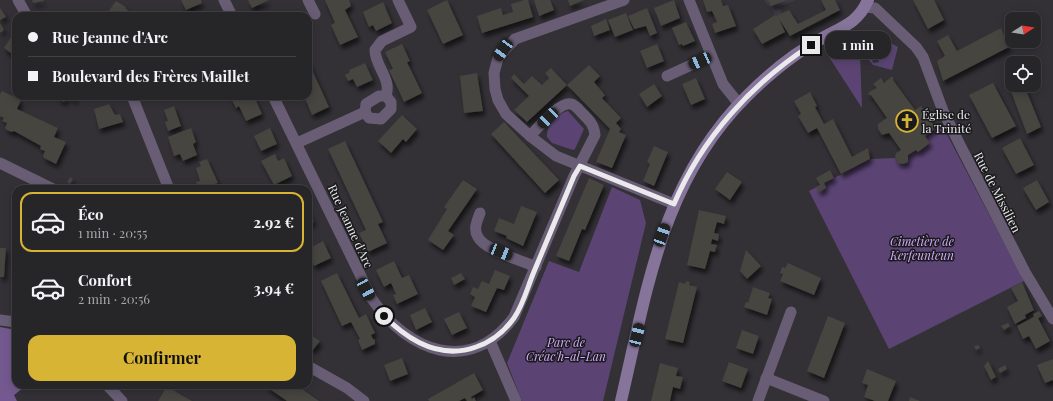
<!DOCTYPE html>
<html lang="fr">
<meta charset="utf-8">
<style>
body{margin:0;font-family:"Playfair Display",serif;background:#323134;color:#f1f3f6;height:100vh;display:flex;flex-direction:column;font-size:15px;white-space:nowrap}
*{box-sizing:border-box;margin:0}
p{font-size:13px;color:#a4a5a8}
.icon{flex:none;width:22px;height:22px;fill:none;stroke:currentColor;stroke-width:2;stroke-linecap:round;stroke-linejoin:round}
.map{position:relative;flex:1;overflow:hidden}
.details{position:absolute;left:12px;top:185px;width:300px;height:204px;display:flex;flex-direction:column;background:#262528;border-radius:12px;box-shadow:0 2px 10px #0003,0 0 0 1px #424245}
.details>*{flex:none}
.guide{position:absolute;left:12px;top:12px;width:300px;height:88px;border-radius:12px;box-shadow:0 2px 10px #0003,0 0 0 1px #424245;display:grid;align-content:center;height:88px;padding:0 16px;background:#262528}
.needle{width:26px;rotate:78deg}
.controls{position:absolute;left:1005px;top:12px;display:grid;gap:8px}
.controls a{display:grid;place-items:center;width:36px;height:36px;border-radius:8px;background:#262528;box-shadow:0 2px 10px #0003,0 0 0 1px #424245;font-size:20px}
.end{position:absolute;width:18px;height:18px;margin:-9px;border:5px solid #eae9ec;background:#111;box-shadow:0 0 0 2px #111}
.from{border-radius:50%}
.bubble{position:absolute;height:28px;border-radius:12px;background:#262528;box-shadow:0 2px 10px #0003,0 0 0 1px #424245;font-size:13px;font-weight:700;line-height:28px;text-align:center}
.car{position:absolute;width:12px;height:24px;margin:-12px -6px;border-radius:5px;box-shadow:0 0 3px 1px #0007;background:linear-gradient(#222 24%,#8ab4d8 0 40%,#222 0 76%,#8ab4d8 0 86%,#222 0)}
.guide b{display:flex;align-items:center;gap:14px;height:38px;font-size:15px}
.guide b+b{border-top:1px solid #424245}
.guide i{width:10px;height:10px;background:#f1f3f6}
ul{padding:7px 0 0;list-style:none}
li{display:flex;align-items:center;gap:12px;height:60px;margin:0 8px 6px;padding:0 8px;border:2px solid transparent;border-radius:12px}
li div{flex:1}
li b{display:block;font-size:15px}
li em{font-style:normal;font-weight:700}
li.active{border-color:#d8b434}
li>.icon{width:36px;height:36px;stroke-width:1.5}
.button{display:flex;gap:8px;margin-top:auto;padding:8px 16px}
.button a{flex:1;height:46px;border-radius:12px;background:#d8b434;color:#111;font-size:16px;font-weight:700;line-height:46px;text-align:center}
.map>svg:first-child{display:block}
</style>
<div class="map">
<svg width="1053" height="401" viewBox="0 0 1053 401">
<defs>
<filter id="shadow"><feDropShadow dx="2.5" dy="4.5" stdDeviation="2" flood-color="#0009"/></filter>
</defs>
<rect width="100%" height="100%" fill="#333136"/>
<path fill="#3e3943" d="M764 0H796L779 7 782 14 776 16Z"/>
<g fill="#5b4473">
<path d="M867 38H882L898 47 892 70 873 65 869 60 868 50H870L873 63 879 62 877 55H875L873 47 866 48 864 40Z"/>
<path d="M857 43 860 54 862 108 829 57Z"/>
<path d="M568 111 584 129 575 149 573 150 552 143 547 137C546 126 558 113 568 111Z"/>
<path d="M942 125 1024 281 889 349 809 191 871 159 895 158 898 163 907 162 908 155 916 150 918 151 930 143 925 136Z"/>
<path d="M612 187 640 200 646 223 603 401H522L507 363 549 261 579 272Z"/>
</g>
<path fill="#745990" d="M0 327 16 330V385H27L14 395 17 401H0Z"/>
<g fill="#46443f" filter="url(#shadow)">
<path d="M32 0H44V1L33 3Z"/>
<path d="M181 0H201L202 3 186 10Z"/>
<path d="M248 0H269L252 8Z"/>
<path d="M325 0H349L351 6 345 10 358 37 340 45 331 25 335 23Z"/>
<path d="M447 0 463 35 443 44 427 10Z"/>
<path d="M524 0H528L533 17 482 33 477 16 501 8 503 15 513 12 511 4Z"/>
<path d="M534 0H550L554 10 539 16Z"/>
<path d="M568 0H584L570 6Z"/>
<path d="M674 0 680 18 661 26 654 8Z"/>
<path d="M703 0H721L723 6 728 5 736 26 715 33 712 24 717 22 712 11 707 12Z"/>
<path d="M768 0H787L771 6Z"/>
<path d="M821 0H835L840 10 790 36 779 19 785 32 762 44 753 29 775 15 776 16 789 10 798 24 826 10Z"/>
<path d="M913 0H934L944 20 928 29Z"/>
<path d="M116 1 126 7 125 8 132 13 130 14 133 16H105Z"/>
<path d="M383 2 392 23 376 31 373 25 369 27 363 12Z"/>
<path d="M0 8 6 17 0 20Z"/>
<path d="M647 8 657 33 650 36 646 26 634 29 628 16Z"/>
<path d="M626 13 633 30 615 37 608 20Z"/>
<path d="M606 19 610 30 594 36 591 26Z"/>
<path d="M686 22 695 41 683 46 682 44 679 45 672 28Z"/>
<path d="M0 23 4 30 0 33Z"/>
<path d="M1001 28 1009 47 943 81 937 61 945 56 937 41 948 35 957 51Z"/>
<path d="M13 34 16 35V57L4 48Z"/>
<path d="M402 44 410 61 407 62 422 93 404 102 389 70 393 69 385 52Z"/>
<path d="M657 44 664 61 647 68 640 51Z"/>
<path d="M308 61 329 107 312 115 304 96H308Z"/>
<path d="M365 63 373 80 357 87 353 79 348 81 345 75 350 72 349 70Z"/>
<path d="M589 65 600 76 594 82 605 95 602 98 621 118 616 123 621 129 619 132 626 135 612 168 596 162 610 129 567 85Z"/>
<path d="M551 68 567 85 527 122 514 110 529 96 511 78 514 74 524 84 532 76 542 85 549 78 545 73Z"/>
<path d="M477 73 483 111 464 113 460 76Z"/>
<path d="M891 77H893V80L915 110 921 106 936 128 925 136 930 143 918 152 916 150 908 155V162L903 164 898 163 895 158 896 153 901 150 889 133 882 135 878 129V124L887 118 871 95H868L869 92 877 88 873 84 881 78 884 83Z"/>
<path d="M696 78 705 99 691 105 682 84Z"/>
<path d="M993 83 1016 126 992 138 969 95Z"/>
<path d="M654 84 662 96 647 107 639 94Z"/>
<path d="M1011 85H1024L1041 127 1027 134 1009 86Z"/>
<path d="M2 91 21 100 17 109 58 128 54 137 66 142 56 164 44 158 43 156 45 151 40 149 41 146 14 131 12 132 7 130 5 128 7 123 2 121 4 118 0 116V94Z"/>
<path d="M810 92 817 106 815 107 824 124 833 119 852 157 868 148 870 159 841 174 817 128 808 133 798 116 801 114 794 101Z"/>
<path d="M56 96H77L74 100 68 96 64 102Z"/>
<path d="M230 96H254L262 114 246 121 239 106 236 108Z"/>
<path d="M109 104 115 115 120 114 123 122 99 129 94 109Z"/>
<path d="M174 106 181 126 168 131 165 122 168 121 164 110Z"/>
<path d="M402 115 417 129 406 142 403 139 391 153 378 141Z"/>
<path d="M504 122 559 180 545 193 491 134Z"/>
<path d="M191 128 196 142 193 144 197 155 183 161 180 154 174 156 168 137Z"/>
<path d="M270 128 277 144 261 151 254 136Z"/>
<path d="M1020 138 1034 165 1016 174 1002 148Z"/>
<path d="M345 141 383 222 378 224 387 243 368 252 359 233 366 230 328 149Z"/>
<path d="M654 146 668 152 654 186 643 181 650 164 647 162Z"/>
<path d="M275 154 278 161 284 158 292 176 274 185 261 161Z"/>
<path d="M207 159 218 183 199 189 196 182 200 181 196 168 201 166 199 162Z"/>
<path d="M830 170 834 178 824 183 826 188 819 192 816 187 820 185 816 178Z"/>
<path d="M727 172 742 182 730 200 715 189Z"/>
<path d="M70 177 73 179 70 184 67 182Z"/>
<path d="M589 178 604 185 585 230 582 229 569 261 556 256Z"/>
<path d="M463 180 477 189 448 231 454 235 443 250 428 240 447 209 444 207Z"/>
<path d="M1037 180 1049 202 1036 210 1023 188Z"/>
<path d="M30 184 34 186 33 189H27Z"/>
<path d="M521 206 537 212 523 246 506 238 507 236 494 231 499 218 514 224Z"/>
<path d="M308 209 314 222 308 224Z"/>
<path d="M699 210 726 216 724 224 717 222 714 233 719 234 718 241 712 239 711 244 717 245 715 252 710 251 705 269 687 265Z"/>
<path d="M323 241 331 258 314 266 308 253V249Z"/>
<path d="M0 248H6L4 277H0Z"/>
<path d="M746 250 761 266 747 279 740 271Z"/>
<path d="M394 261 402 278 409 275 418 294 397 304 393 295 396 294 391 283 384 287 376 270Z"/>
<path d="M788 263 821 278 814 295 780 281 783 274 780 273 782 267 785 268Z"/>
<path d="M495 270 510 276 504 290 497 288 486 312 471 306 475 297 470 294 473 287 478 289 482 281 489 284Z"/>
<path d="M337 273 359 318 366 314 375 333 371 335 373 339 375 340V344L362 350 358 340 360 339 351 322 342 326 321 281Z"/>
<path d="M461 273 465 279 454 285 451 278Z"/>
<path d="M686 281 690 282 689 285 697 287 683 343 665 339 679 282 685 284Z"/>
<path d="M1022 282 1034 310 1025 315 1026 318 1015 324 1007 307 1018 301 1011 288Z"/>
<path d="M753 287 770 293 768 298 772 299 767 315 744 307 746 302 748 303Z"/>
<path d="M425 308 432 322 416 330 410 315Z"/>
<path d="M1039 311 1042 316 1038 318 1050 341 1036 349 1029 336 1023 339 1017 326 1034 317 1033 314Z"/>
<path d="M459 312 467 328 452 335 444 319Z"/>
<path d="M828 316 845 323 824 378 807 371Z"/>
<path d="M1008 323 1010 326 1004 330 1001 326Z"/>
<path d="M742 330 759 336 753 354 736 348Z"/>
<path d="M308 333 320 341 313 350 308 346Z"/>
<path d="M978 345 980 348 976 350 974 346Z"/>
<path d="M402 358 408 374 390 381 384 365Z"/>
<path d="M1053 359V380L1045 383 1037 365Z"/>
<path d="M988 361 996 377 991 380 984 366Z"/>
<path d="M729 362 748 369 741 388 722 381Z"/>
<path d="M660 363 678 368 676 376 683 377 680 389 673 387 670 401H651Z"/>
<path d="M1005 365 1007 369 1000 373 998 369Z"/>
<path d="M867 369 896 381 888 401H875L864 397 868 385 862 383Z"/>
<path d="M474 373 483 390 471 397 472 399 474 397 476 401H467L465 398 459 401H429L428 399Z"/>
<path d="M264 385H296L319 401H287Z"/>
<path d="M167 386 181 395 192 401H158Z"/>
<path d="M910 397 920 401H909Z"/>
</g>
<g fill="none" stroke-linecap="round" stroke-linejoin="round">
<g stroke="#685d75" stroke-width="11">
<path d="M18 0 27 16"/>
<path d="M224 0 232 16"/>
<path d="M308 0 315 14"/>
<path d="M624 0 515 39 498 58 494 73 495 89 498 100 506 114 530 136 556 156 674 204"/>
<path d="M689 0 723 84 739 104"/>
<path d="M865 7 875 8 916 47 923 57 943 111 960 145 1025 272 1053 319"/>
<path d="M667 76 711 56"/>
<path d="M132 96 169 189"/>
<path d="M273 96 372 299C408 352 470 376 514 317L574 176 595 135C594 125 590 121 583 114 580 111 576 105 571 104 560 101 538 128 530 136"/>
<path d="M386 96C392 78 375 67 375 50L382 41 411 27 398 0"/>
<path d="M297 143 365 112 366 104 379 96H386L391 102V109L381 119 369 118 365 112"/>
<path d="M0 163 53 189"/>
<path d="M480 213C477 221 473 229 478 237 484 250 523 261 536 267"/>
<path d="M0 320 16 322"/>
<path d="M490 341 516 401"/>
<path d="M308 366 347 388 364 401"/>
<path d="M766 378 824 401"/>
<path d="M107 385 122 401"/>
<path d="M758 401 791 312"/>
</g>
<path stroke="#86749b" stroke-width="12" d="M621 401C647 290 662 180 747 96 762 81 778 67 795 55 805 48 816 42 826 36 845 26 859 21 868 0"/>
</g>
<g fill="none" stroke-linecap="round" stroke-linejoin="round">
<path stroke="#eae9ec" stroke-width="5" d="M384 316C409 341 440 360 476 347 491 342 504 332 514 318 523 305 527 289 533 274 547 241 560 209 574 176L580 166 674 204C702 138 751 84 811 45"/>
</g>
<defs>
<g id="church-ring" transform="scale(1.15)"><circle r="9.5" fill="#1a191c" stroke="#d8b434" stroke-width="1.5"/><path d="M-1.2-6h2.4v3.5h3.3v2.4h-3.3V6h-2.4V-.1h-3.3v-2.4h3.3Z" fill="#d8b434"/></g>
</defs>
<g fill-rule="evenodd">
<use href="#church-ring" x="907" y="121"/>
</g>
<g text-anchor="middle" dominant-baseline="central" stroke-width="3" stroke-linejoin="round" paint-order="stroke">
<g font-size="12" fill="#eae9ec" stroke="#1a191c" text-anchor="start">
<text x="922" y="114">Église de<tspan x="922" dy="14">la Trinité</tspan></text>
</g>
<g font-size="12" fill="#eae9ec" stroke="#1a191c">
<text transform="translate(998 192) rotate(63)">Rue de Missilien</text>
<text transform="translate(351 226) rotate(65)">Rue Jeanne d'Arc</text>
</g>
<g font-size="12" font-style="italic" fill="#d2abfd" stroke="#1a191c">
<text x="922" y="241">Cimetière de<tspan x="922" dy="14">Kerfeunteun</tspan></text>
<text x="566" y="342">Parc de<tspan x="566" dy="14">Créac'h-al-Lan</tspan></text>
</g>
</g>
</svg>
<div class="controls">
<a><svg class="needle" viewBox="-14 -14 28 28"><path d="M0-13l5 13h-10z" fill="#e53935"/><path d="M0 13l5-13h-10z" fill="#a4a5a8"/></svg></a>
<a><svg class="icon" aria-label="locate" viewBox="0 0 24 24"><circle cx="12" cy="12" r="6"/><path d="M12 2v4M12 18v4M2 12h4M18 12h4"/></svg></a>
</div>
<i class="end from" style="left:384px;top:316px"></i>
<i class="end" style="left:811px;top:45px"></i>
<div class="bubble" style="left:825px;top:31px;width:66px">1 min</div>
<i class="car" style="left:503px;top:50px;rotate:216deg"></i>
<i class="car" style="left:700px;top:61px;rotate:246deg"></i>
<i class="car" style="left:548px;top:118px;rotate:226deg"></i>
<i class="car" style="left:662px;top:235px;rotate:20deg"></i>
<i class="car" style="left:501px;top:252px;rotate:112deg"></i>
<i class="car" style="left:366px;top:289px;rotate:151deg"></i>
<i class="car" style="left:637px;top:335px;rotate:14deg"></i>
<div class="guide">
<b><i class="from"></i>Rue Jeanne d'Arc</b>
<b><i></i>Boulevard des Frères Maillet</b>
</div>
<section class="details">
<ul>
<li class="active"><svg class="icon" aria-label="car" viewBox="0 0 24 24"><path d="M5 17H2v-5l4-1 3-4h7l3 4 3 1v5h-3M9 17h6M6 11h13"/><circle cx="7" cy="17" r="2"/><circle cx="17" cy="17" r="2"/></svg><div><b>Éco</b><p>1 min · 20:55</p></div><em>2.92 €</em></li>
<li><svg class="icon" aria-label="car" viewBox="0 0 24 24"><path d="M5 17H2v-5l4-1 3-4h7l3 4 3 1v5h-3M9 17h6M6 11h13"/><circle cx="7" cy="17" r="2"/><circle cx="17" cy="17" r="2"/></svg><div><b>Confort</b><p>2 min · 20:56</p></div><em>3.94 €</em></li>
</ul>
<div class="button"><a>Confirmer</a></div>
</section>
</div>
